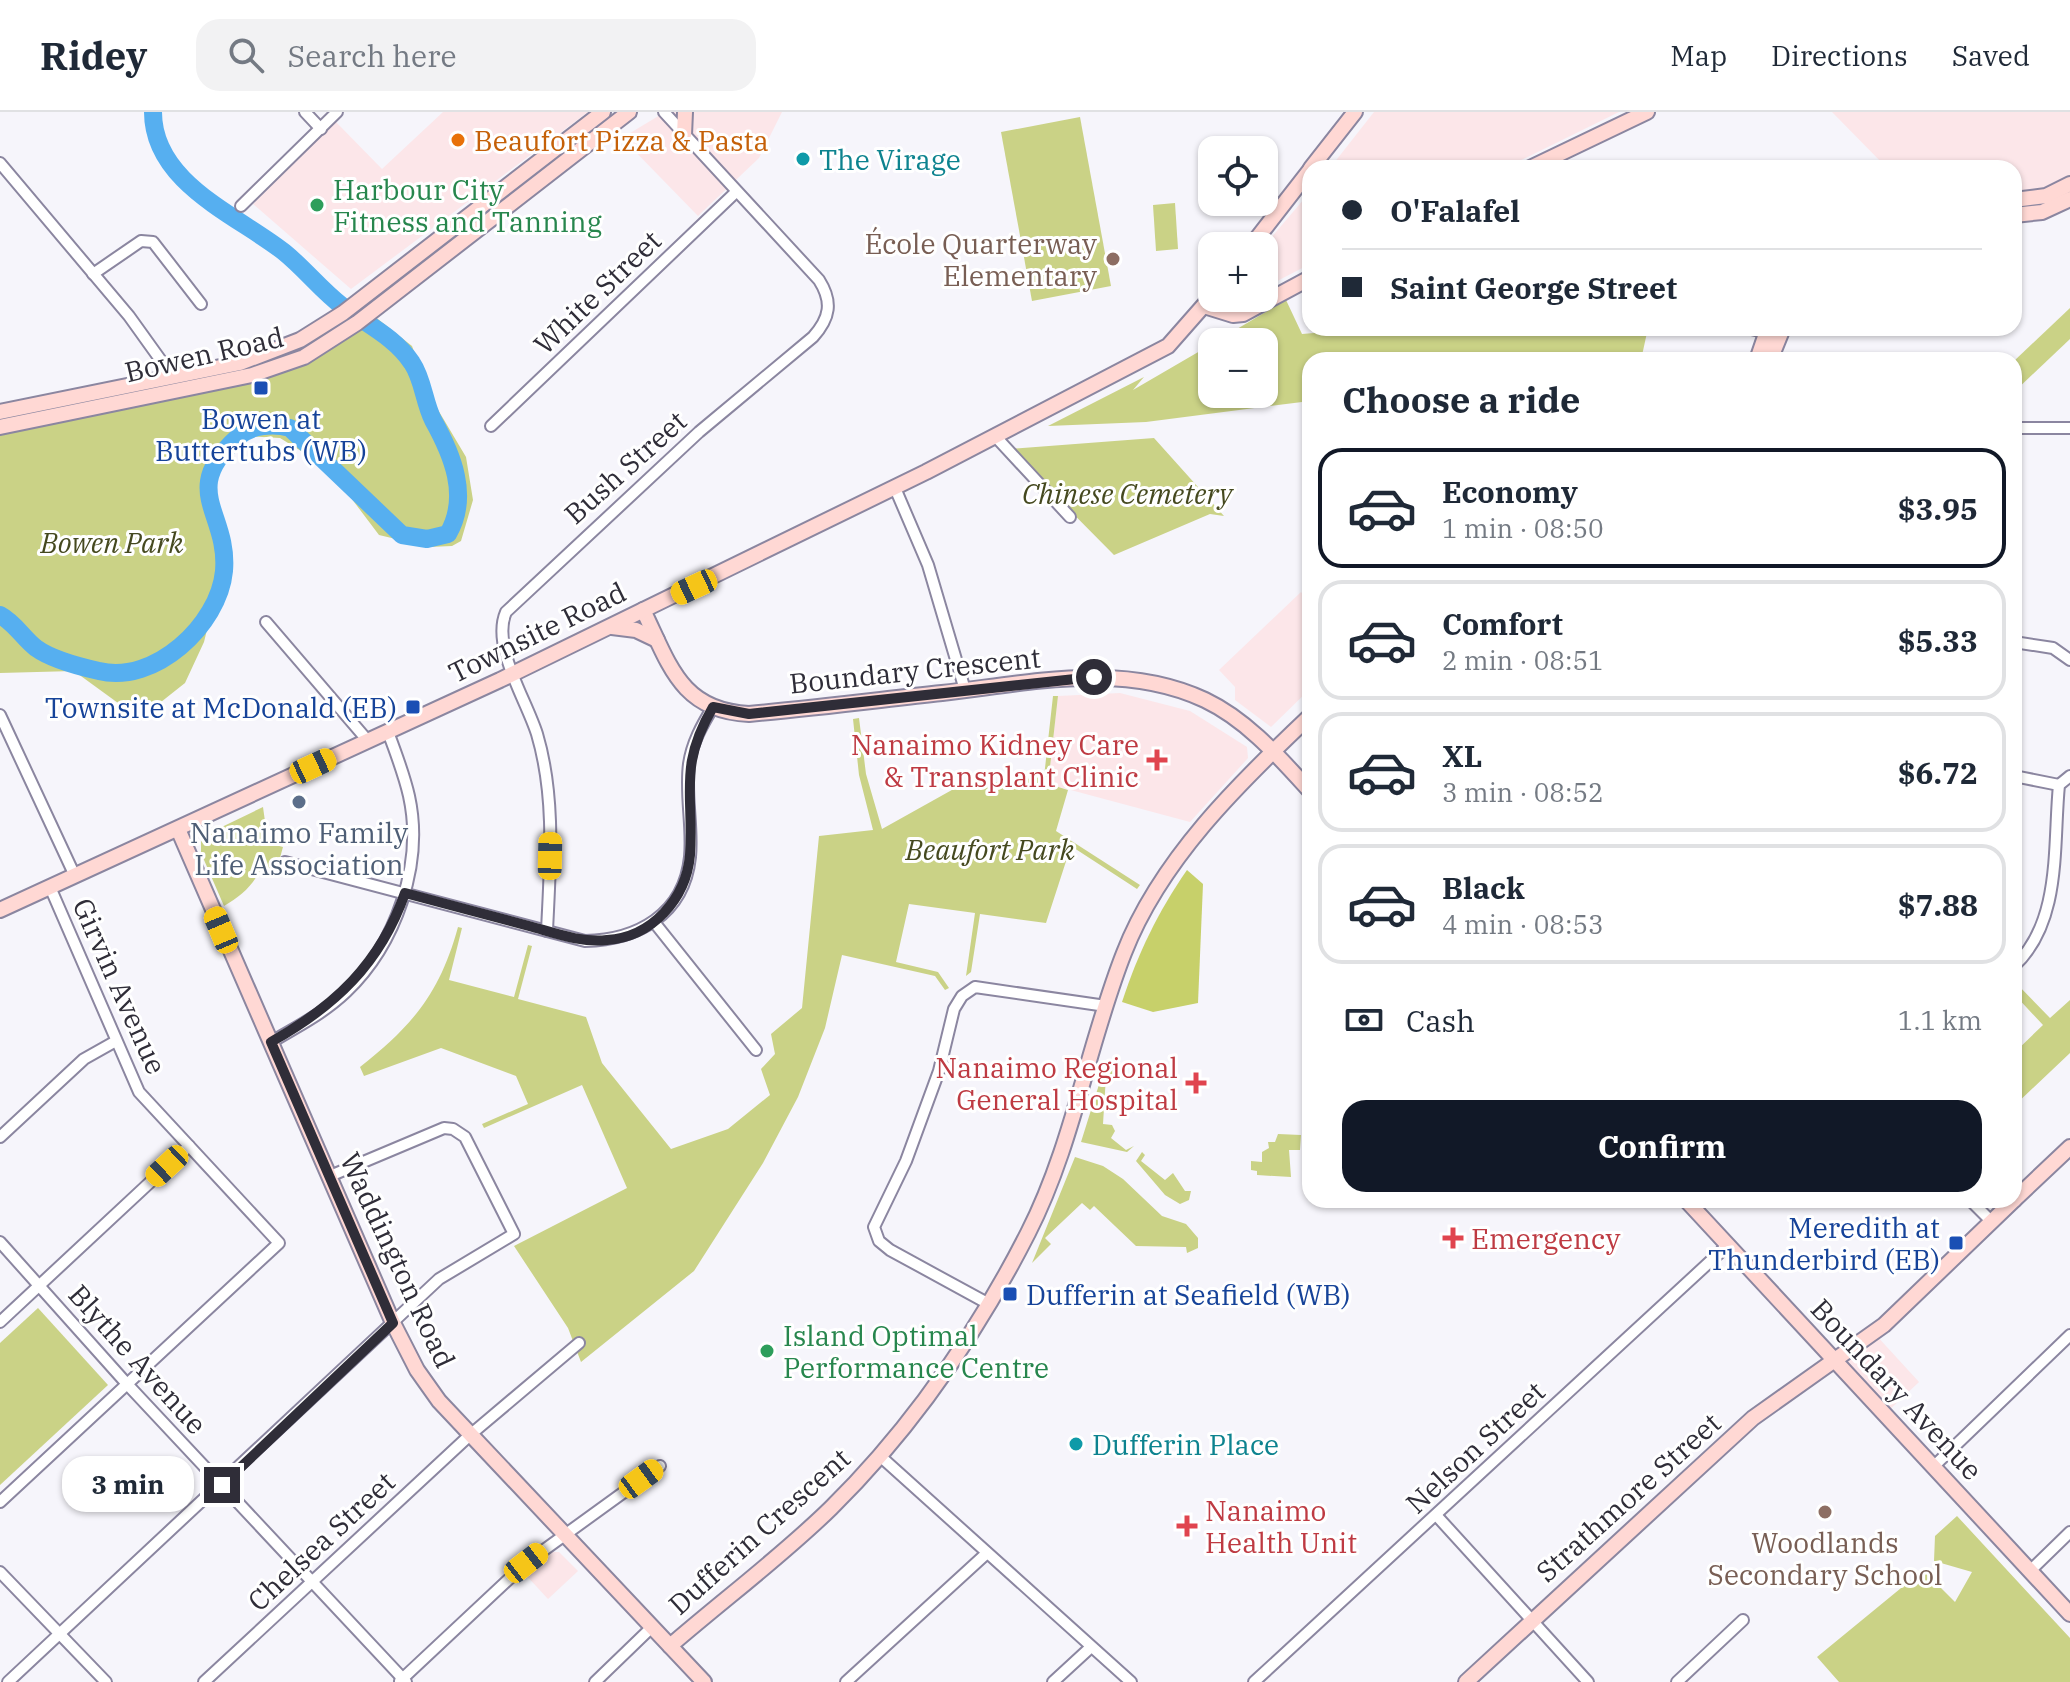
<!DOCTYPE html>
<meta charset="utf-8">
<style>
body{margin:0;font-family:"IBM Plex Serif",serif;background:#f2f2f3;color:#1f2937;height:100vh;display:flex;flex-direction:column;font-size:30px;white-space:nowrap}
*{box-sizing:border-box;margin:0}
p{font-size:26px;color:#747a83}
.icon{flex:none;width:44px;height:44px;fill:none;stroke:currentColor;stroke-width:2;stroke-linecap:round;stroke-linejoin:round}
.map{position:relative;flex:1;overflow:hidden}
.side{position:absolute;left:1302px;top:240px;width:720px;height:856px;display:flex;flex-direction:column;background:#fff;border-radius:24px;box-shadow:0 2px 6px #0004}
.side>*{flex:none}
.banner{position:absolute;left:1302px;top:48px;width:720px;height:176px;border-radius:24px;box-shadow:0 2px 6px #0004;display:grid;align-content:center;height:176px;padding:0 40px;background:#fff}
.controls{position:absolute;left:1198px;top:24px;display:grid;gap:16px}
.controls a{display:grid;place-items:center;width:80px;height:80px;border-radius:16px;background:#fff;box-shadow:0 2px 6px #0004;font-size:40px}
.end{position:absolute;width:36px;height:36px;margin:-18px;border:10px solid #2f2d38;background:#fff;box-shadow:0 0 0 4px #fff}
.from{border-radius:50%}
.bubble{position:absolute;height:56px;border-radius:24px;background:#fff;box-shadow:0 2px 6px #0004;font-size:26px;font-weight:700;line-height:56px;text-align:center}
.car{position:absolute;width:24px;height:48px;margin:-24px -12px;border-radius:10px;box-shadow:0 0 6px 2px #0007;background:linear-gradient(#f5c518 24%,#345 0 40%,#f5c518 0 76%,#345 0 86%,#f5c518 0)}
.banner b{display:flex;align-items:center;gap:28px;height:76px;font-size:30px}
.banner b+b{border-top:2px solid #e0e1e3}
.banner i{width:20px;height:20px;background:#1f2937}
ul{padding:0;list-style:none}
li{display:flex;align-items:center;gap:24px;height:120px;margin:0 16px 12px;padding:0 24px;border:4px solid #e0e1e3;border-radius:24px}
li div{flex:1}
li b{display:block;font-size:30px}
li em{font-style:normal;font-weight:700}
li.on{border-color:#111827}
li>.icon{width:72px;height:72px;stroke-width:1.5}
h2{padding:0 40px;font-size:36px;line-height:96px}
.pay{display:flex;align-items:center;gap:20px;height:88px;padding:0 40px;font-size:30px}
.pay p{margin-inline-start:auto}
.button{display:flex;gap:16px;margin-top:auto;padding:16px 40px}
.button a{flex:1;height:92px;border-radius:24px;background:#111827;color:#fff;font-size:32px;font-weight:700;line-height:92px;text-align:center}
header{display:flex;align-items:center;gap:48px;box-sizing:border-box;height:112px;padding:0 40px;background:#fff;border-bottom:2px solid #e0e1e3}
header strong{font-size:38px}
nav{display:flex;gap:44px;margin-inline-start:auto;font-size:28px}
.search{width:560px;height:72px;background:#f2f2f3;display:flex;align-items:center;gap:20px;box-sizing:border-box;padding:0 28px;border-radius:24px;color:#747a83;font-size:30px}
.map>svg:first-child{display:block}
</style>
<header>
<strong>Ridey</strong>
<div class="search"><svg class="icon" aria-label="search" viewBox="0 0 24 24"><circle cx="10" cy="10" r="6"/><path d="M15 15l6 6"/></svg>Search here</div>
<nav><a>Map</a><a>Directions</a><a>Saved</a></nav>
</header>
<div class="map">
<svg width="2070" height="1570" viewBox="0 0 2070 1570">
<rect width="100%" height="100%" fill="#f6f5fb"/>
<g fill="#fce6e9">
<path d="M443 0H588L351 177 253 92 336 10 382 57Z"/>
<path d="M665 0H782L759 46 698 104 622 26Z"/>
<path d="M1374 0H1619L1505 56H1330Z"/>
<path d="M1832 0H2070V66L2040 80 2014 83V56H1887Z"/>
<path d="M1310 80V152L1264 176V134Z"/>
<path d="M1301 480 1310 490V577L1271 615 1235 588V575L1219 558Z"/>
<path d="M1120 581 1190 599 1247 635 1248 646 1190 710 1052 673 1049 664 1058 584Z"/>
<path d="M1875 1222 1919 1270 1886 1301 1837 1249Z"/>
<path d="M549 1440H559L578 1459 548 1487 525 1462Z"/>
</g>
<g fill="#cad286">
<path d="M1080 5 1111 174 1032 189 1001 20Z"/>
<path d="M1175 91 1178 137 1156 139 1153 93Z"/>
<path d="M1286 188 1302 222 1375 216H1648L1641 248H1310V289L1146 310 1048 314 1144 265 1133 278 1212 232V282H1264V230H1215Z"/>
<path d="M2070 196V227L2014 280V249Z"/>
<path d="M369 200 412 234 431 286 466 345 473 388 461 429 452 434 429 435 379 423 339 370 314 347 280 326 248 324 219 342 214 351V380L225 425 221 461 204 530 185 571 161 590 118 591 74 559 0 561V313C102 292 296 271 369 200Z"/>
<path d="M1154 326 1224 404 1210 402 1114 443 1009 337Z"/>
<path d="M1053 584H1058L1049 664 1052 673 1068 678 1056 719 1140 773 1137 777 1071 734 1046 811 980 802 971 860 966 864 975 801 909 792 896 850 938 860 949 876 945 878 935 864 842 843 825 916 798 985 763 1051 694 1159 581 1250 568 1216 514 1134 627 1076 582 973 484 1016 482 1012 528 992 516 964 441 936 364 964 360 955C413 913 440 881 458 815L462 816 449 868 514 885 528 833 532 834 518 887 586 905 602 951 671 1037 728 1017 770 983 761 957 775 942 771 922 802 896 819 724 873 718 859 663 853 607 859 606 866 662 882 717 959 674 1044 665Z"/>
<path d="M263 695 268 731 283 735 276 760 262 754C254 773 241 784 224 794L201 741V725Z"/>
<path d="M2016 871 2050 906 2070 888V941L2014 994V941L2043 913 2014 882Z"/>
<path d="M1119 955V963L1106 964 1103 1012 1112 1013 1115 1019 1111 1026 1126 1038 1134 1034 1127 1040 1081 1030 1102 963Z"/>
<path d="M1278 1022 1301 1023 1300 1038H1289L1291 1065 1257 1063V1059L1251 1058V1049L1262 1050V1040L1269 1036 1268 1030H1275Z"/>
<path d="M1142 1040 1145 1043 1141 1049 1165 1068 1173 1061 1185 1079H1191L1189 1088 1180 1092 1165 1083 1136 1049Z"/>
<path d="M1075 1045 1103 1054 1123 1067 1162 1104 1186 1112 1198 1126V1136L1187 1141 1186 1135 1136 1134 1094 1094 1090 1098 1082 1091 1045 1126 1051 1132 1032 1151Z"/>
<path d="M38 1196 108 1273 0 1373V1231Z"/>
<path d="M1957 1404 2070 1526V1570H1839L1817 1545 1923 1458 1955 1490 1972 1460 1934 1449 1935 1424Z"/>
</g>
<path fill="#c7d06a" d="M1187 758 1203 772 1198 891 1153 900 1122 890C1138 841 1158 800 1187 758Z"/>
<g fill="none" stroke-linecap="round" stroke-linejoin="round">
<path stroke="#56aff0" stroke-width="18" d="M0 503C15 511 23 526 36 536 51 547 81 555 99 559 154 573 219 513 224 459 229 400 178 379 238 325 251 313 274 311 290 316L402 423 427 427 448 422C470 384 452 342 433 308 424 290 423 267 412 251 395 225 366 212 342 194 321 178 305 157 284 140 237 103 153 71 153 0"/>
<g stroke="#8b86a0" stroke-width="14">
<g id="street">
<path d="M305 0 321 17"/>
<path d="M0 51 129 204 162 250 167 265"/>
<path d="M241 94 337 0"/>
<path d="M93 162 141 129 153 130 201 192"/>
<path d="M1747 216 1772 222"/>
<path d="M491 314 736 80"/>
<path d="M2014 316H2070"/>
<path d="M995 324 1070 405"/>
<path d="M895 376 928 453 965 578"/>
<path d="M266 510 368 629"/>
<path d="M2014 530 2053 536 2070 548"/>
<path d="M0 603 75 764"/>
<path d="M2014 664 2059 673"/>
<path d="M285 750 585 829C637 828 684 803 690 745 693 714 685 683 689 652 692 631 702 613 713 595"/>
<path d="M654 810 756 938"/>
<path d="M547 819C550 753 556 686 537 622 526 587 491 534 506 500L699 320 813 225C830 206 833 190 819 168L664 0"/>
<path d="M2014 854C2062 810 2053 733 2059 673L2070 664"/>
<path d="M271 930C297 915 324 901 346 880 396 832 424 752 409 684 404 662 396 641 388 620"/>
<path d="M0 1025 84 947 116 929"/>
<path d="M1970 1088 1991 1109"/>
<path d="M0 1130 127 1272 406 1570"/>
<path d="M989 1192 890 1138 879 1129 874 1115 906 1049 939 959 954 897 962 884 975 875 1106 894"/>
<path d="M0 1210 189 1034"/>
<path d="M880 1344 1131 1570"/>
<path d="M1933 1355 2070 1223"/>
<path d="M0 1390 279 1131 139 980 50 775"/>
<path d="M1436 1403 1588 1570"/>
<path d="M2030 1459 2070 1420"/>
<path d="M0 1460 106 1570"/>
<path d="M400 1569 526 1451 660 1354"/>
<path d="M8 1570 439 1167 514 1122 465 1025 453 1017 444 1016 330 1064"/>
<path d="M204 1570 470 1323 579 1231"/>
<path d="M595 1570 652 1515"/>
<path d="M846 1570 987 1441"/>
<path d="M1053 1570 1091 1535"/>
<path d="M1254 1570 1728 1133"/>
<path d="M1677 1570 1743 1508"/>
</g>
</g>
<g stroke="#8b86a0" stroke-width="18">
<g id="secondary">
<path d="M684 23 685 0"/>
<path d="M1311 56 1355 0"/>
<path d="M1530 56 1647 0"/>
<path d="M2014 88 2046 84 2070 72"/>
<path d="M2014 103 2042 100 2070 87"/>
<path d="M1251 134 1310 58"/>
<path d="M1229 186 1251 195"/>
<path d="M1204 194 1233 203 1243 202 1310 166"/>
<path d="M1757 248 1768 216"/>
<path d="M1770 248 1783 216"/>
<path d="M0 300 240 251 300 228 343 201 603 0"/>
<path d="M0 315 252 263 304 245 357 211 629 0"/>
<path d="M643 498C669 551 680 599 749 602 814 596 878 588 942 581 1030 571 1122 549 1205 588 1247 608 1279 645 1310 679"/>
<path d="M612 515 636 518 657 528"/>
<path d="M178 717 393 1211 417 1258 439 1289 704 1570"/>
<path d="M0 798 500 568 926 360 1168 234 1212 184"/>
<path d="M1686 1088 2070 1502"/>
<path d="M2014 1088 2070 1035"/>
<path d="M670 1534C723 1488 781 1445 831 1396 911 1317 977 1221 1028 1121 1073 1033 1088 932 1124 841 1160 748 1239 671 1310 604"/>
<path d="M1466 1570 1753 1306 1884 1213 2014 1088"/>
</g>
</g>
<use href="#street" stroke="#fff" stroke-width="10"/>
<use href="#secondary" stroke="#ffd8d4" stroke-width="14"/>
</g>
<g fill="none" stroke-linecap="round" stroke-linejoin="round">
<path stroke="#2f2d38" stroke-width="10" d="M222 1373 393 1211 271 930C335 894 380 852 405 781 446 792 488 803 529 814 555 821 581 831 607 828 652 825 686 787 690 743 694 681 678 655 713 595L749 602 1094 565"/>
</g>
<circle fill="#e8710a" stroke="#fff" stroke-width="3" cx="458" cy="28" r="8"/>
<g fill="#0f9aa8" stroke="#fff" stroke-width="3">
<circle cx="803" cy="47" r="8"/>
<circle cx="1076" cy="1332" r="8"/>
</g>
<g fill="#2e9e5b" stroke="#fff" stroke-width="3">
<circle cx="317" cy="93" r="8"/>
<circle cx="767" cy="1239" r="8"/>
</g>
<g fill="#8d6e63" stroke="#fff" stroke-width="3">
<circle cx="1113" cy="147" r="8"/>
<circle cx="1825" cy="1400" r="8"/>
</g>
<g fill="#1a4fb4" stroke="#fff" stroke-width="3">
<rect x="253" y="268" width="16" height="16" rx="4"/>
<rect x="405" y="587" width="16" height="16" rx="4"/>
<rect x="1948" y="1123" width="16" height="16" rx="4"/>
<rect x="1002" y="1174" width="16" height="16" rx="4"/>
</g>
<g fill="#e0444e" stroke="#fff" stroke-width="3">
<path d="M1153 636h8v8h8v8h-8v8h-8v-8h-8v-8h8z"/>
<path d="M1192 959h8v8h8v8h-8v8h-8v-8h-8v-8h8z"/>
<path d="M1449 1114h8v8h8v8h-8v8h-8v-8h-8v-8h8z"/>
<path d="M1183 1402h8v8h8v8h-8v8h-8v-8h-8v-8h8z"/>
</g>
<circle fill="#5c6f8a" stroke="#fff" stroke-width="3" cx="299" cy="690" r="8"/>
<g text-anchor="middle" dominant-baseline="central" stroke-width="6" stroke-linejoin="round" paint-order="stroke">
<g font-size="28" fill="#c56008" stroke="#fff" text-anchor="start">
<text x="474" y="28">Beaufort Pizza &amp; Pasta</text>
</g>
<g font-size="28" fill="#0d838f" stroke="#fff" text-anchor="start">
<text x="819" y="47">The Virage</text>
<text x="1092" y="1332">Dufferin Place</text>
</g>
<g font-size="28" fill="#27864d" stroke="#fff" text-anchor="start">
<text x="333" y="77">Harbour City<tspan x="333" dy="32">Fitness and Tanning</tspan></text>
<text x="783" y="1223">Island Optimal<tspan x="783" dy="32">Performance Centre</tspan></text>
</g>
<g font-size="28" fill="#785e54" stroke="#fff" text-anchor="end">
<text x="1097" y="131">École Quarterway<tspan x="1097" dy="32">Elementary</tspan></text>
<text x="1825" y="1430" text-anchor="middle">Woodlands<tspan x="1825" dy="32">Secondary School</tspan></text>
</g>
<g font-size="28" fill="#2f2d38" stroke="#fff">
<text transform="translate(597 180) rotate(-44)">White Street</text>
<text transform="translate(204 242) rotate(-13)">Bowen Road</text>
<text transform="translate(625 355) rotate(-42)">Bush Street</text>
<text transform="translate(537 520) rotate(-26)">Townsite Road</text>
<text transform="translate(915 558) rotate(-6)">Boundary Crescent</text>
<text transform="translate(120 874) rotate(66)">Girvin Avenue</text>
<text transform="translate(398 1148) rotate(65)">Waddington Road</text>
<text transform="translate(138 1247) rotate(48)">Blythe Avenue</text>
<text transform="translate(1897 1277) rotate(47)">Boundary Avenue</text>
<text transform="translate(1475 1335) rotate(-43)">Nelson Street</text>
<text transform="translate(1628 1385) rotate(-42)">Strathmore Street</text>
<text transform="translate(759 1419) rotate(-42)">Dufferin Crescent</text>
<text transform="translate(321 1429) rotate(-43)">Chelsea Street</text>
</g>
<g font-size="28" fill="#164399" stroke="#fff" text-anchor="end">
<text x="261" y="306" text-anchor="middle">Bowen at<tspan x="261" dy="32">Buttertubs (WB)</tspan></text>
<text x="397" y="595">Townsite at McDonald (EB)</text>
<text x="1940" y="1115">Meredith at<tspan x="1940" dy="32">Thunderbird (EB)</tspan></text>
<text x="1026" y="1182" text-anchor="start">Dufferin at Seafield (WB)</text>
</g>
<g font-size="28" font-style="italic" fill="#45491f" stroke="#fff">
<text x="1127" y="381">Chinese Cemetery</text>
<text x="112" y="430">Bowen Park</text>
<text x="990" y="737">Beaufort Park</text>
</g>
<g font-size="28" fill="#be3a42" stroke="#fff" text-anchor="end">
<text x="1139" y="632">Nanaimo Kidney Care<tspan x="1139" dy="32">&amp; Transplant Clinic</tspan></text>
<text x="1178" y="955">Nanaimo Regional<tspan x="1178" dy="32">General Hospital</tspan></text>
<text x="1471" y="1126" text-anchor="start">Emergency</text>
<text x="1205" y="1398" text-anchor="start">Nanaimo<tspan x="1205" dy="32">Health Unit</tspan></text>
</g>
<g font-size="28" fill="#4e5e75" stroke="#fff">
<text x="299" y="720">Nanaimo Family<tspan x="299" dy="32">Life Association</tspan></text>
</g>
</g>
</svg>
<div class="controls">
<a><svg class="icon" aria-label="locate" viewBox="0 0 24 24"><circle cx="12" cy="12" r="6"/><path d="M12 2v4M12 18v4M2 12h4M18 12h4"/></svg></a>
<a>+</a>
<a>−</a>
</div>
<i class="end from" style="left:1094px;top:565px"></i>
<i class="end" style="left:222px;top:1373px"></i>
<div class="bubble" style="left:62px;top:1344px;width:132px">3 min</div>
<i class="car" style="left:694px;top:475px;rotate:245deg"></i>
<i class="car" style="left:313px;top:654px;rotate:65deg"></i>
<i class="car" style="left:550px;top:744px;rotate:1deg"></i>
<i class="car" style="left:221px;top:818px;rotate:337deg"></i>
<i class="car" style="left:167px;top:1054px;rotate:227deg"></i>
<i class="car" style="left:641px;top:1367px;rotate:54deg"></i>
<i class="car" style="left:526px;top:1451px;rotate:52deg"></i>
<div class="banner">
<b><i class="from"></i>O'Falafel</b>
<b><i></i>Saint George Street</b>
</div>
<section class="side">
<h2>Choose a ride</h2>
<ul>
<li class="on"><svg class="icon" aria-label="car" viewBox="0 0 24 24"><path d="M5 17H2v-5l4-1 3-4h7l3 4 3 1v5h-3M9 17h6M6 11h13"/><circle cx="7" cy="17" r="2"/><circle cx="17" cy="17" r="2"/></svg><div><b>Economy</b><p>1 min · 08:50</p></div><em>$3.95</em></li>
<li><svg class="icon" aria-label="car" viewBox="0 0 24 24"><path d="M5 17H2v-5l4-1 3-4h7l3 4 3 1v5h-3M9 17h6M6 11h13"/><circle cx="7" cy="17" r="2"/><circle cx="17" cy="17" r="2"/></svg><div><b>Comfort</b><p>2 min · 08:51</p></div><em>$5.33</em></li>
<li><svg class="icon" aria-label="car" viewBox="0 0 24 24"><path d="M5 17H2v-5l4-1 3-4h7l3 4 3 1v5h-3M9 17h6M6 11h13"/><circle cx="7" cy="17" r="2"/><circle cx="17" cy="17" r="2"/></svg><div><b>XL</b><p>3 min · 08:52</p></div><em>$6.72</em></li>
<li><svg class="icon" aria-label="car" viewBox="0 0 24 24"><path d="M5 17H2v-5l4-1 3-4h7l3 4 3 1v5h-3M9 17h6M6 11h13"/><circle cx="7" cy="17" r="2"/><circle cx="17" cy="17" r="2"/></svg><div><b>Black</b><p>4 min · 08:53</p></div><em>$7.88</em></li>
</ul>
<div class="pay"><svg class="icon" aria-label="cash" viewBox="0 0 24 24"><path d="M3 7h18v10H3z"/><circle cx="12" cy="12" r="2"/></svg>Cash<p>1.1 km</p></div>
<div class="button"><a>Confirm</a></div>
</section>
</div>
